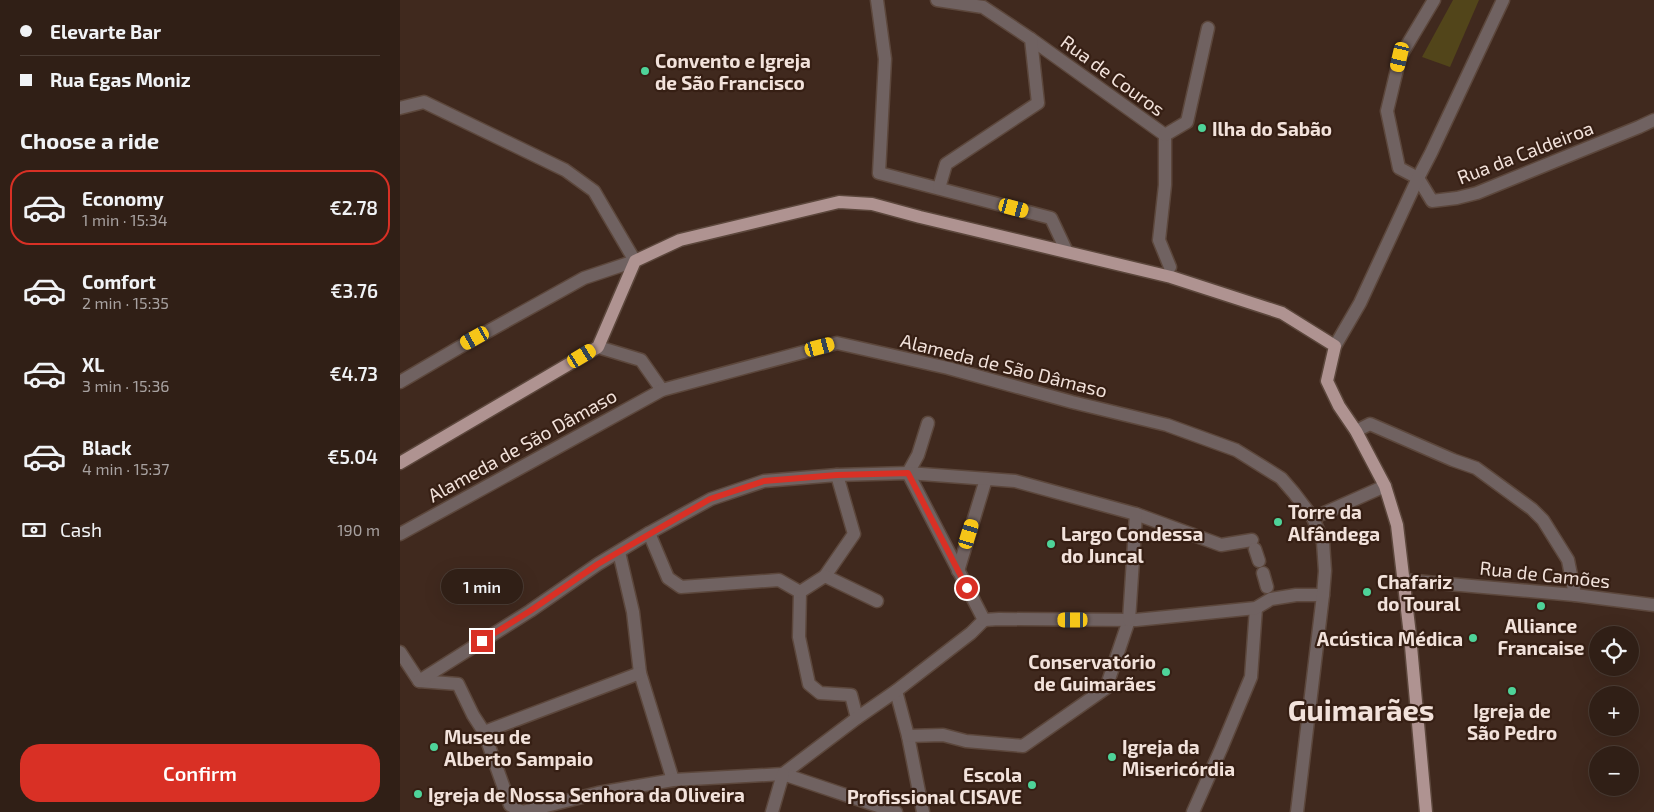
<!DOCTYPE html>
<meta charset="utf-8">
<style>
body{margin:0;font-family:"Exo 2",sans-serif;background:#38271f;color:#f1f3f6;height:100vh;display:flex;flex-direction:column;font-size:19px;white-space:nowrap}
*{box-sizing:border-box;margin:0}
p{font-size:16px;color:#a8a2a1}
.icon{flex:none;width:28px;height:28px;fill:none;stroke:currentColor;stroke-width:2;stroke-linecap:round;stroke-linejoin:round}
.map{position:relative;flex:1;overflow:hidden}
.details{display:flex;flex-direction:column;background:#301f16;width:400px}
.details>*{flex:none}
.guide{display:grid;align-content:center;height:110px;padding:0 20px;background:#301f16}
.tools{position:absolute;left:1189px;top:626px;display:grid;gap:10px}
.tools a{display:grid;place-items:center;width:50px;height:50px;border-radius:50%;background:#301f16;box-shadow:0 5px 20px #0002,0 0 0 1px #4b3d35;font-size:25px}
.end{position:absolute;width:22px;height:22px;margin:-11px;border:6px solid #d93025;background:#fff;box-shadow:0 0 0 2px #fff}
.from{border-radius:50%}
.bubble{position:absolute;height:35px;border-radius:18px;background:#301f16;box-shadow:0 5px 20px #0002,0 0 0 1px #4b3d35;font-size:16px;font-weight:600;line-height:35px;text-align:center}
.car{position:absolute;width:15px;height:30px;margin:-15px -8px;border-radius:6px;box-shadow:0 0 4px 1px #0007;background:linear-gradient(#f5c518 24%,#345 0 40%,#f5c518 0 76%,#345 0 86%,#f5c518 0)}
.guide b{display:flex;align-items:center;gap:18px;height:48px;font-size:19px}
.guide b+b{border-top:1px solid #4b3d35}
.guide i{width:12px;height:12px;background:#f1f3f6}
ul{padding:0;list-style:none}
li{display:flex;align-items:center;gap:15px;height:75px;margin:0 10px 8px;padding:0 10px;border:2px solid transparent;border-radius:20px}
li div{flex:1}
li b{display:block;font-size:19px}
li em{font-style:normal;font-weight:600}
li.on{border-color:#d93025}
li>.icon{width:45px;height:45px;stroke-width:1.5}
h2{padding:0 20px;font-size:22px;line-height:60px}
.pay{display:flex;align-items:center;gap:12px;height:55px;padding:0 20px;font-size:19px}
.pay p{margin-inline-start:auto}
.action{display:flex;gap:10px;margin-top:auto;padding:10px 20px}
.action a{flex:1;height:58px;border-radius:20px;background:#d93025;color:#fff;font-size:20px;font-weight:600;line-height:58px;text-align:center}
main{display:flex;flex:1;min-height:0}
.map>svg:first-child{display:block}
</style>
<main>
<section class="details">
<div class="guide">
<b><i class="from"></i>Elevarte Bar</b>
<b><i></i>Rua Egas Moniz</b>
</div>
<h2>Choose a ride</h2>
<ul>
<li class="on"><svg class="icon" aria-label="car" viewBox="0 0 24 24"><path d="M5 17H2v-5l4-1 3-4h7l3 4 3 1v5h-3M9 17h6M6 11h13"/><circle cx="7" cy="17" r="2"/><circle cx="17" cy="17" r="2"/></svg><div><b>Economy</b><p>1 min · 15:34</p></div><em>€2.78</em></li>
<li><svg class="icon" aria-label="car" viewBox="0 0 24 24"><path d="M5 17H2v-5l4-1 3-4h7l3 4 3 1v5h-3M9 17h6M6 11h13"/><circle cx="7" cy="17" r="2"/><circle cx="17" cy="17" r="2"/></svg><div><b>Comfort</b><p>2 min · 15:35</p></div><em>€3.76</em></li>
<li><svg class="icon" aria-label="car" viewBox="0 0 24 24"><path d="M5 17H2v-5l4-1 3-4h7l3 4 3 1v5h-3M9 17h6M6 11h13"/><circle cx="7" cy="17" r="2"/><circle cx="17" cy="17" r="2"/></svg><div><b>XL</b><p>3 min · 15:36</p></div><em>€4.73</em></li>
<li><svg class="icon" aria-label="car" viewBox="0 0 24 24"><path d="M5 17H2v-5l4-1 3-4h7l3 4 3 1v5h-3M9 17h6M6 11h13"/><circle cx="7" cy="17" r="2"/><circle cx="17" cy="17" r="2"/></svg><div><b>Black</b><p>4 min · 15:37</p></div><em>€5.04</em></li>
</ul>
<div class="pay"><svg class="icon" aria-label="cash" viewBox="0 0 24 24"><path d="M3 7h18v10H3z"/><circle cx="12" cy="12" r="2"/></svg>Cash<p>190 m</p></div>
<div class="action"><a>Confirm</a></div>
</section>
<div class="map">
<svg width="1254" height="812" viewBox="0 0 1254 812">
<rect width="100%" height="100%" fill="#40291e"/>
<path fill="#52451a" d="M1053 0H1079L1050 67 1022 57Z"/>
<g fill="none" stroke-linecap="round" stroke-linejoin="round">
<g stroke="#5c473c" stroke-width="15">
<path id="service" d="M0 382 58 348 184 278 235 261"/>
</g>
<g stroke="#5c473c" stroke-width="15">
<g id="pedestrian">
<path d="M631 39 765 135V185L759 240 770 267"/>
<path d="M765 135 787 122 808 28"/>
<path d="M508 473 518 455 528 423"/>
<path d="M736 514 821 545 852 540"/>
<path d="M249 533 268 578 281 587 379 580 400 592 399 637 409 684 420 693 451 695 457 718"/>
<path d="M855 549 859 561"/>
<path d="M219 552 233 612 240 673 273 780"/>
<path d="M863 573 867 587"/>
<path d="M425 576 454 534 437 475"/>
<path d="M400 592 425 576 477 601"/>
<path d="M496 691 508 736 523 812"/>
<path d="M508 736 543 735 566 741 623 746 706 688 729 620"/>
<path d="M383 774 457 718 496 691 571 633 584 620"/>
<path d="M793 812 821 749 851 677 856 608"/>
</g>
</g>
<g stroke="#5c473c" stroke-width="15">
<g id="minor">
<path d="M477 0 485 59 479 173 651 218 667 252"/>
<path d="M537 0 583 7 631 39 638 103 546 164 539 188"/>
<path d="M1034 0 1000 57 987 111 999 168 1018 178 1032 201 1057 198 1077 193 1239 127 1254 120"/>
<path d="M0 108 24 102 165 170 194 191 235 261"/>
<path d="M935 346 960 303 1018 178 1031 153 1103 0"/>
<path d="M198 347 241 360 262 390"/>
<path d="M956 431 970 424 1053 460 1076 468 1132 509 1143 520 1168 560 1175 595"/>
<path d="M508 473 584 620 599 619 736 620 856 608 871 599 896 595H923"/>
<path d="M913 518 985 486"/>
<path d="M0 534 262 390 437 343 548 368 672 402 767 425 836 450 881 478 894 493 913 518 923 542 925 571 923 595 897 812"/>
<path d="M558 571 586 479"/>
<path d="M1003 580 1175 595 1254 605"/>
<path d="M0 652 19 681 58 684 73 715 84 732 110 805 122 812 198 793 273 780 383 774 496 812"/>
<path d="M19 681 130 611 198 564 249 533 311 499 364 481 437 475 508 473 615 481 736 514 729 620"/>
<path d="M84 732 240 673"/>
<path d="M372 812 383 774"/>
</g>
</g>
<g stroke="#5c473c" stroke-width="15">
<path id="primary" d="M0 463 198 347 235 261 280 240 439 202 472 204 520 217 771 277 882 313 935 346 927 381 939 406 956 431 985 486 997 525 1010 635 1026 812"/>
</g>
<use href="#service" stroke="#706261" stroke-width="12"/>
<use href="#pedestrian" stroke="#706261" stroke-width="12"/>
<use href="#minor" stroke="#706261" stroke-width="12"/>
<use href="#primary" stroke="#af9391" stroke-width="12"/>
</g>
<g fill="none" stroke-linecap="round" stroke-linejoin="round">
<path stroke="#d93025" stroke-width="6" d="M82 641 130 611 198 564 310 499 364 481 437 475 508 473 567 588"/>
</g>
<g fill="#4ed399" stroke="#361f14" stroke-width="2">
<circle cx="245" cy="71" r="5"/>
<circle cx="802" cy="128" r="5"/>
<circle cx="878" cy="522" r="5"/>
<circle cx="651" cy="544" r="5"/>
<circle cx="967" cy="592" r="5"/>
<circle cx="1141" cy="606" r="5"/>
<circle cx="1073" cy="638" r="5"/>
<circle cx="766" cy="672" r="5"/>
<circle cx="1112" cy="691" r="5"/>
<circle cx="34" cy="747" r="5"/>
<circle cx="712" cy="757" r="5"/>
<circle cx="632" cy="785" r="5"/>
<circle cx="18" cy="794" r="5"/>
</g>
<g text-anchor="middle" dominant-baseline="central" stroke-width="4.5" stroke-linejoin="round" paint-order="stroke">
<g font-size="19" font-weight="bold" fill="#f2e2db" stroke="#361f14" text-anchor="start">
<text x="255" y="60">Convento e Igreja<tspan x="255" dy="22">de São Francisco</tspan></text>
<text x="812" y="128">Ilha do Sabão</text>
<text x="888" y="511">Torre da<tspan x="888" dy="22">Alfândega</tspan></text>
<text x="661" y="533">Largo Condessa<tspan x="661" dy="22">do Juncal</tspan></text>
<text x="977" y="581">Chafariz<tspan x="977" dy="22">do Toural</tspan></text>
<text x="1141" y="625" text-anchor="middle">Alliance<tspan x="1141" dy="22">Francaise</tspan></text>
<text x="1063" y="638" text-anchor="end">Acústica Médica</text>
<text x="756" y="661" text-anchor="end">Conservatório<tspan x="756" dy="22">de Guimarães</tspan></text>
<text x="1112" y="710" text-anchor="middle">Igreja de<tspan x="1112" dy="22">São Pedro</tspan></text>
<text x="44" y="736">Museu de<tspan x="44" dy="22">Alberto Sampaio</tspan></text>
<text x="722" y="746">Igreja da<tspan x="722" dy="22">Misericórdia</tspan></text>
<text x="622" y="774" text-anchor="end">Escola<tspan x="622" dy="22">Profissional CISAVE</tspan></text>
<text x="28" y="794">Igreja de Nossa Senhora da Oliveira</text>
</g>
<g font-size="19" fill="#f2e2db" stroke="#361f14">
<text transform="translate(713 75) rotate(36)">Rua de Couros</text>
<text transform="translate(1125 152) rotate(-21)">Rua da Caldeiroa</text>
<text transform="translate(604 365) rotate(14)">Alameda de São Dâmaso</text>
<text transform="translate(122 445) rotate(-29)">Alameda de São Dâmaso</text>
<text transform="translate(1145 574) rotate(6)">Rua de Camões</text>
</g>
<g font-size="29" font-weight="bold" fill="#f2e2db" stroke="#361f14">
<text x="961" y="709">Guimarães</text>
</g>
</g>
</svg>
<div class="tools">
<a><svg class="icon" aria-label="locate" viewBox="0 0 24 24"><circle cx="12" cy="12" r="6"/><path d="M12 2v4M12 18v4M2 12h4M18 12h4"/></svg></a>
<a>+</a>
<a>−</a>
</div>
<i class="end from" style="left:567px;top:588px"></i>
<i class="end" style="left:82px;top:641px"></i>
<div class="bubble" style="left:41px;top:569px;width:82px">1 min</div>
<i class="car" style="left:1000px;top:57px;rotate:193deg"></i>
<i class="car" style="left:614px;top:208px;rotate:105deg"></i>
<i class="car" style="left:75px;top:338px;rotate:241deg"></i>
<i class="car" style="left:420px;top:347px;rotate:75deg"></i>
<i class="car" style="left:182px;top:356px;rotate:59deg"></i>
<i class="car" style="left:569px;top:534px;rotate:17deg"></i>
<i class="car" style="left:673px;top:620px;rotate:270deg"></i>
</div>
</main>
